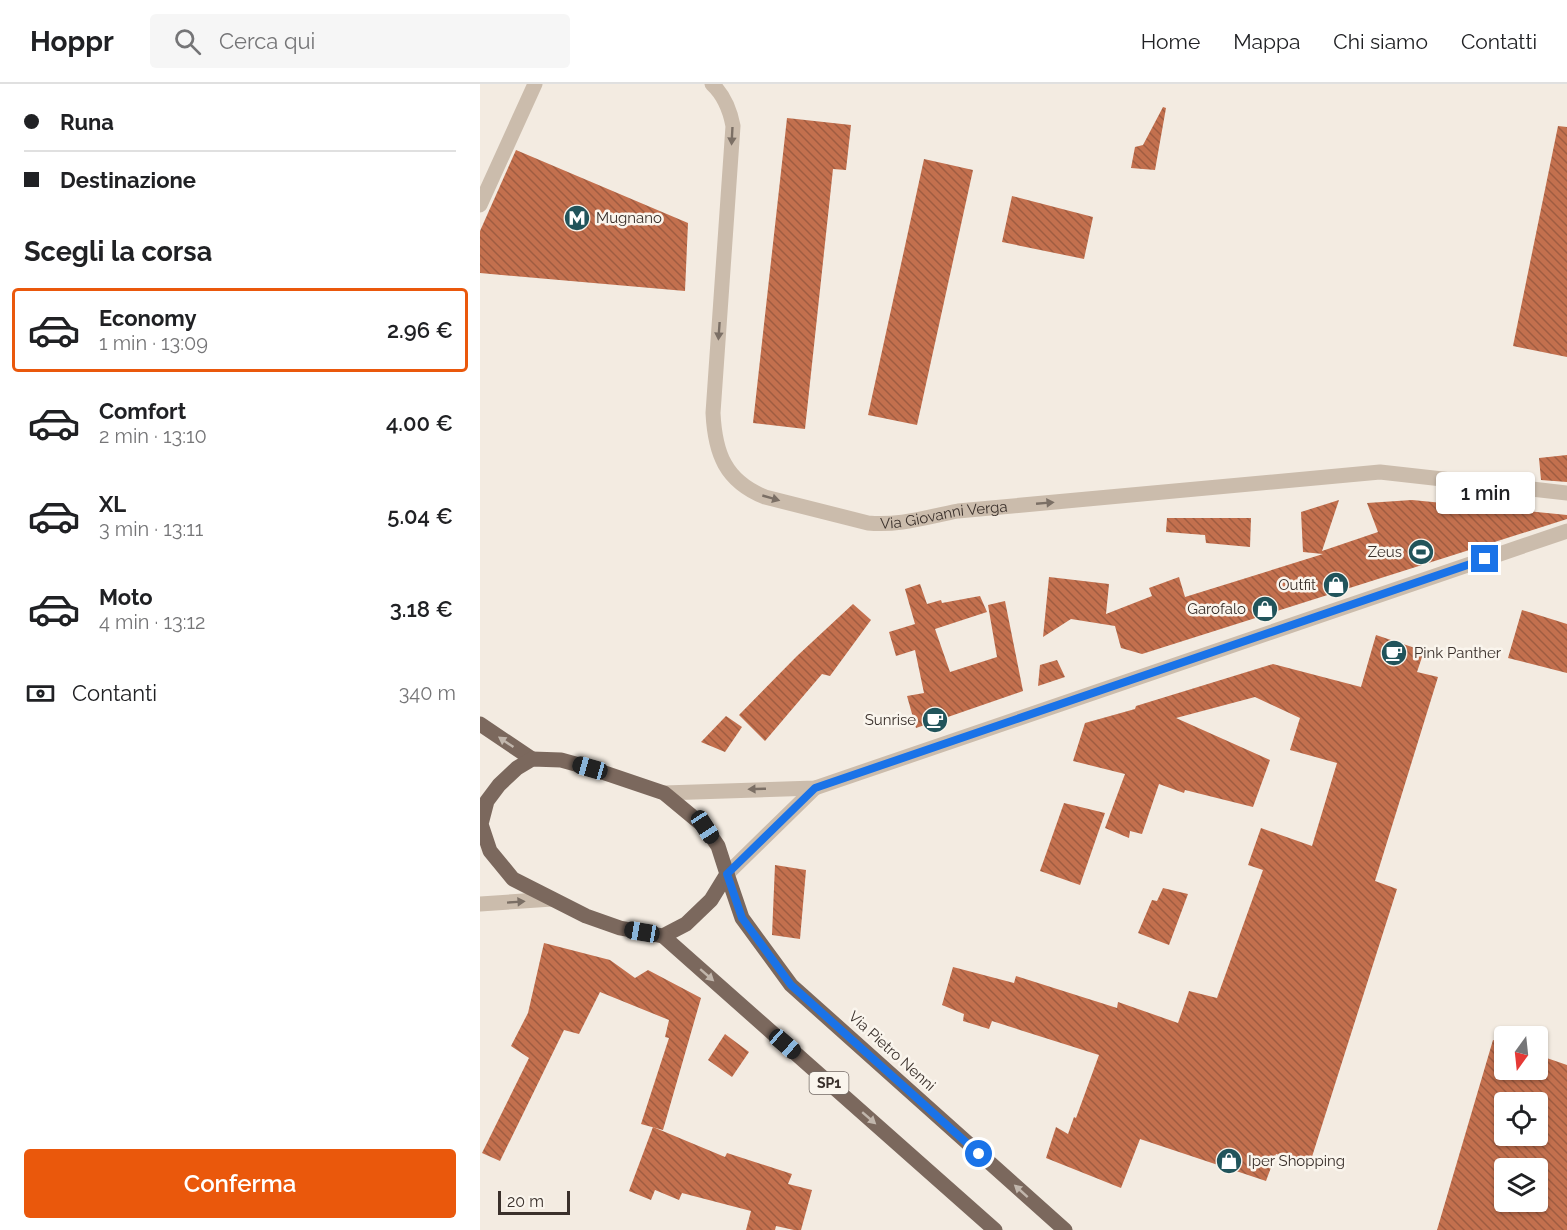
<!DOCTYPE html>
<html lang="it">
<meta charset="utf-8">
<style>
body{margin:0;font-family:Raleway,sans-serif;background:#f6f6f6;color:#202124;height:100vh;display:flex;flex-direction:column;font-size:22px;white-space:nowrap}
*{box-sizing:border-box;margin:0}
p{font-size:20px;color:#757577}
.icon{flex:none;width:33px;height:33px;fill:none;stroke:currentColor;stroke-width:2;stroke-linecap:round;stroke-linejoin:round}
.map{position:relative;flex:1;overflow:hidden}
.side{display:flex;flex-direction:column;background:#fff;width:480px}
.side>*{flex:none}
.guide{display:grid;align-content:center;height:132px;padding:0 24px;background:#fff}
.needle{width:39px;rotate:195deg}
.tools{position:absolute;left:1014px;top:942px;display:grid;gap:12px}
.tools a{display:grid;place-items:center;width:54px;height:54px;border-radius:6px;background:#fff;box-shadow:0 2px 4px #0004;font-size:30px}
.scale{position:absolute;left:18px;bottom:15px;width:72px;box-sizing:border-box;padding-left:6px;border:3px solid #3a302b;border-top:0;font-size:16px;line-height:21px;white-space:nowrap;color:#3a302b;-webkit-text-stroke:4px #faf5ed;paint-order:stroke}
.end{position:absolute;width:27px;height:27px;margin:-14px;border:8px solid #1a73e8;background:#fff;box-shadow:0 0 0 3px #fff}
.from{border-radius:50%}
.bubble{position:absolute;height:42px;border-radius:6px;background:#fff;box-shadow:0 2px 4px #0004;font-size:20px;font-weight:600;line-height:42px;text-align:center}
.car{position:absolute;width:18px;height:36px;margin:-18px -9px;border-radius:8px;box-shadow:0 0 4px 2px #0007;background:linear-gradient(#222 24%,#8ab4d8 0 40%,#222 0 76%,#8ab4d8 0 86%,#222 0)}
.guide b{display:flex;align-items:center;gap:21px;height:57px;font-size:22px}
.guide b+b{border-top:2px solid #e0e0e0}
.guide i{width:15px;height:15px;background:#202124}
ul{padding:0;list-style:none}
li{display:flex;align-items:center;gap:18px;height:84px;margin:0 12px 9px;padding:0 12px;border:3px solid transparent;border-radius:6px}
li div{flex:1}
li b{display:block;font-size:22px}
li em{font-style:normal;font-weight:600}
li.current{border-color:#ea580c}
li>.icon{width:54px;height:54px;stroke-width:1.5}
h2{padding:0 24px;font-size:27px;line-height:72px}
.pay{display:flex;align-items:center;gap:15px;height:66px;padding:0 24px;font-size:22px}
.pay p{margin-inline-start:auto}
.cta{display:flex;gap:12px;margin-top:auto;padding:12px 24px}
.cta a{flex:1;height:69px;border-radius:6px;background:#ea580c;color:#fff;font-size:24px;font-weight:600;line-height:69px;text-align:center}
header{display:flex;align-items:center;gap:36px;box-sizing:border-box;height:84px;padding:0 30px;background:#fff;border-bottom:2px solid #e0e0e0}
header strong{font-size:28px}
nav{display:flex;gap:33px;margin-inline-start:auto;font-size:21px}
.search{width:420px;height:54px;background:#f6f6f6;display:flex;align-items:center;gap:15px;box-sizing:border-box;padding:0 21px;border-radius:6px;color:#757577;font-size:22px}
main{display:flex;flex:1;min-height:0}
.map>svg:first-child{display:block}
</style>
<header>
<strong>Hoppr</strong>
<div class="search"><svg class="icon" aria-label="search" viewBox="0 0 24 24"><circle cx="10" cy="10" r="6"/><path d="M15 15l6 6"/></svg>Cerca qui</div>
<nav><a>Home</a><a>Mappa</a><a>Chi siamo</a><a>Contatti</a></nav>
</header>
<main>
<section class="side">
<div class="guide">
<b><i class="from"></i>Runa</b>
<b><i></i>Destinazione</b>
</div>
<h2>Scegli la corsa</h2>
<ul>
<li class="current"><svg class="icon" aria-label="car" viewBox="0 0 24 24"><path d="M5 17H2v-5l4-1 3-4h7l3 4 3 1v5h-3M9 17h6M6 11h13"/><circle cx="7" cy="17" r="2"/><circle cx="17" cy="17" r="2"/></svg><div><b>Economy</b><p>1 min · 13:09</p></div><em>2.96 €</em></li>
<li><svg class="icon" aria-label="car" viewBox="0 0 24 24"><path d="M5 17H2v-5l4-1 3-4h7l3 4 3 1v5h-3M9 17h6M6 11h13"/><circle cx="7" cy="17" r="2"/><circle cx="17" cy="17" r="2"/></svg><div><b>Comfort</b><p>2 min · 13:10</p></div><em>4.00 €</em></li>
<li><svg class="icon" aria-label="car" viewBox="0 0 24 24"><path d="M5 17H2v-5l4-1 3-4h7l3 4 3 1v5h-3M9 17h6M6 11h13"/><circle cx="7" cy="17" r="2"/><circle cx="17" cy="17" r="2"/></svg><div><b>XL</b><p>3 min · 13:11</p></div><em>5.04 €</em></li>
<li><svg class="icon" aria-label="car" viewBox="0 0 24 24"><path d="M5 17H2v-5l4-1 3-4h7l3 4 3 1v5h-3M9 17h6M6 11h13"/><circle cx="7" cy="17" r="2"/><circle cx="17" cy="17" r="2"/></svg><div><b>Moto</b><p>4 min · 13:12</p></div><em>3.18 €</em></li>
</ul>
<div class="pay"><svg class="icon" aria-label="cash" viewBox="0 0 24 24"><path d="M3 7h18v10H3z"/><circle cx="12" cy="12" r="2"/></svg>Contanti<p>340 m</p></div>
<div class="cta"><a>Conferma</a></div>
</section>
<div class="map">
<svg width="1087" height="1146" viewBox="0 0 1087 1146">
<defs>
<pattern id="building-back-hatch" width="6" height="6" patternUnits="userSpaceOnUse" patternTransform="scale(1.5)"><rect width="6" height="6" fill="#c3704e"/><path d="M-1 5l2 2M0 0l6 6M5-1l2 2" fill="none" stroke="#9f5c41"/></pattern>
</defs>
<rect width="100%" height="100%" fill="#f3ebe1"/>
<g fill="url(#building-back-hatch)" fill-rule="evenodd">
<path d="M683 23 686 24 675 86 651 84 655 63 663 61Z"/>
<path d="M307 34 371 41 366 86 353 85 325 345 273 339Z"/>
<path d="M1078 42 1087 43V273L1033 262Z"/>
<path d="M36 66 208 139 205 207 0 189V147Z"/>
<path d="M444 75 493 86 437 341 388 331Z"/>
<path d="M532 112 613 133 604 175 522 158Z"/>
<path d="M1087 371V398L1061 396 1059 374Z"/>
<path d="M859 416 842 467 898 448 887 419 932 416 1087 431V435L662 570 641 564 635 542 591 535 563 553 569 493 629 500 626 530 672 512 669 504 699 493 705 513 843 470 823 468 821 428Z"/>
<path d="M687 434H771L770 463 726 459 725 451 686 448Z"/>
<path d="M440 500 447 520 461 516 462 519 500 512 507 528 455 545 470 588 517 573 508 521 525 517 543 607 436 644 427 612 444 609 435 566 416 572 409 548 435 540 425 505Z"/>
<path d="M373 520 391 536 350 592 342 590 285 657 259 631 317 572Z"/>
<path d="M1042 526 1087 540V589L1028 574Z"/>
<path d="M896 551 944 567 937 588 958 593 895 797 917 805 830 1079 796 1070 786 1097 660 1055 641 1104 566 1074 576 1043 588 1050 594 1033 596 1034 619 971 512 937 509 945 483 937 484 930 462 921 473 883 534 899 536 892 637 924 638 918 698 939 709 907 737 914 783 786 768 781 781 744 832 762 857 679 810 666 820 634 775 613 696 634 790 676 773 723 705 706 704 709 679 700 662 750 650 747 649 754 625 744 645 690 593 677 605 639 655 625 656 622 793 580 881 603Z"/>
<path d="M577 576 585 593 558 602 560 581Z"/>
<path d="M246 632 262 643 245 668 221 658Z"/>
<path d="M584 719 625 729 600 801 560 787Z"/>
<path d="M295 781 326 786 320 855 292 851Z"/>
<path d="M683 804 708 810 689 861 658 849 672 816 677 817Z"/>
<path d="M64 859 130 876 155 894 168 886 221 914 183 1046 161 1040 189 954 185 953 189 936 120 908 99 950 84 946 20 1077 2 1069 49 974 31 962 48 929Z"/>
<path d="M245 950 269 968 252 993 228 976Z"/>
<path d="M1013 956 1024 960V986H1058V971L1087 981V1146H957ZM1024 1018H1058V1052H1024ZM1024 1084H1058V1118H1024Z"/>
<path d="M173 1043 245 1073 247 1069 312 1090 308 1100 332 1106 321 1146H314L296 1142 295 1146H266L271 1127 202 1109 199 1116 175 1106 171 1116 149 1107Z"/>
</g>
<g fill="none" stroke-linecap="round" stroke-linejoin="round">
<g stroke="#cbbcac" stroke-width="15">
<path id="s1" d="M232 0C245 12 250 26 253 42L233 329C235 369 245 397 285 413L388 439C420 442 446 433 478 427L900 388 1087 409"/>
<path d="M184 709 335 704 1087 447"/>
<path d="M247 790 335 704"/>
</g>
<g stroke="#cbbcac" stroke-width="15">
<path d="M0 121 55 0"/>
<path d="M0 820 72 815"/>
</g>
<g stroke="#7b685d" stroke-width="15">
<path d="M0 640 52 675"/>
<path d="M52 675 81 676 110 684 184 709 225 743 238 762 247 790 231 816 206 840 183 852 140 844 106 832 33 795 10 767 1 740 7 717 19 701 37 684Z"/>
<path d="M247 790 262 834 311 901 585 1146"/>
<path d="M183 852 515 1146"/>
</g>
</g>
<defs><path id="oneway-solid" d="M-6-.8H1V-3.2L6.5 0L1 3.2V.8H-6Z" transform="scale(1.5)"/></defs>
<g fill="#7b6f65">
<use href="#oneway-solid" transform="translate(252 52) rotate(93)"/>
<use href="#oneway-solid" transform="translate(239 247) rotate(94)"/>
<use href="#oneway-solid" transform="translate(291 414) rotate(16)"/>
<use href="#oneway-solid" transform="translate(565 419) rotate(-5)"/>
<use href="#oneway-solid" transform="translate(277 705) rotate(178)"/>
<use href="#oneway-solid" transform="translate(36 818) rotate(-4)"/>
</g>
<g fill="#c1b6ac">
<use href="#oneway-solid" transform="translate(26 658) rotate(-146)"/>
<use href="#oneway-solid" transform="translate(227 891) rotate(41)"/>
<use href="#oneway-solid" transform="translate(389 1034) rotate(41)"/>
<use href="#oneway-solid" transform="translate(541 1107) rotate(-138)"/>
</g>
<g fill="none" stroke-linecap="round" stroke-linejoin="round">
<path stroke="#1a73e8" stroke-width="8" d="M499 1070 311 901 262 834 247 790 335 704 1005 475"/>
</g>
<defs>
<g id="metro-disc" transform="scale(1.35)"><circle r="9.5" fill="#21545b" stroke="#faf5ed"/><path d="M-5.5 5V-5H-3L0 0L3-5H5.5V5H3V-.5L0 4L-3-.5V5Z" fill="#fff"/></g>
<g id="stadium-disc" transform="scale(1.35)"><circle r="9.5" fill="#21545b" stroke="#faf5ed"/><path d="M0-5a6.5 5 0 1 0 0 10a6.5 5 0 1 0 0-10ZM-3.5-1.8h7v3.6h-7Z" fill="#fff"/></g>
<g id="shop-disc" transform="scale(1.35)"><circle r="9.5" fill="#21545b" stroke="#faf5ed"/><path d="M-5-2.5h2.3a2.7 3.5 0 0 1 5.4 0H5L5.5 6h-11ZM-1.5-2.5h3a1.5 2.3 0 0 0-3 0Z" fill="#fff"/></g>
<g id="cafe-disc" transform="scale(1.35)"><circle r="9.5" fill="#21545b" stroke="#faf5ed"/><path d="M-5.5-4.5H6V0H3Q3 3.5 0 3.5H-2.5Q-5.5 3.5-5.5 0ZM3-3.2v2h1.7v-2ZM-6 4.5H4V6H-6Z" fill="#fff"/></g>
</defs>
<g fill-rule="evenodd">
<use href="#metro-disc" x="97" y="134"/>
<use href="#stadium-disc" x="941" y="468"/>
<use href="#shop-disc" x="856" y="501"/>
<use href="#shop-disc" x="785" y="525"/>
<use href="#cafe-disc" x="914" y="569"/>
<use href="#cafe-disc" x="455" y="636"/>
<use href="#shop-disc" x="749" y="1077"/>
</g>
<g text-anchor="middle" dominant-baseline="central" stroke-width="5" stroke-linejoin="round" paint-order="stroke">
<rect fill="#faf5ed" stroke="#746b65" stroke-width="1.5" x="329.5" y="988" width="39" height="22" rx="4.5"/>
<g font-size="14" font-weight="bold" fill="#3a302b">
<text x="349" y="999">SP1</text>
</g>
<g font-size="15" fill="#3a302b" stroke="#faf5ed" text-anchor="end">
<text x="116" y="134" text-anchor="start">Mugnano</text>
<text x="922" y="468">Zeus</text>
<text x="836" y="501">Outfit</text>
<text x="766" y="525">Garofalo</text>
<text x="934" y="569" text-anchor="start">Pink Panther</text>
<text x="436" y="636">Sunrise</text>
<text x="768" y="1077" text-anchor="start">Iper Shopping</text>
</g>
<g font-size="15" fill="#3a302b" stroke="#faf5ed">
<text stroke="none"><textPath href="#s1" startOffset="624">Via Giovanni Verga</textPath></text>
<text transform="translate(412 967) rotate(42)">Via Pietro Nenni</text>
</g>
</g>
</svg>
<div class="tools">
<a><svg class="needle" viewBox="-14 -14 28 28"><path d="M0-13l5 13h-10z" fill="#e53935"/><path d="M0 13l5-13h-10z" fill="#757577"/></svg></a>
<a><svg class="icon" aria-label="locate" viewBox="0 0 24 24"><circle cx="12" cy="12" r="6"/><path d="M12 2v4M12 18v4M2 12h4M18 12h4"/></svg></a>
<a><svg class="icon" aria-label="layers" viewBox="0 0 24 24"><path d="M12 4l9 5-9 5-9-5zM3 14l9 5 9-5"/></svg></a>
</div>
<div class="scale">20 m</div>
<i class="end from" style="left:499px;top:1070px"></i>
<i class="end" style="left:1005px;top:475px"></i>
<div class="bubble" style="left:956px;top:388px;width:99px">1 min</div>
<i class="car" style="left:110px;top:684px;rotate:286deg"></i>
<i class="car" style="left:225px;top:743px;rotate:147deg"></i>
<i class="car" style="left:162px;top:848px;rotate:280deg"></i>
<i class="car" style="left:305px;top:960px;rotate:131deg"></i>
</div>
</main>
